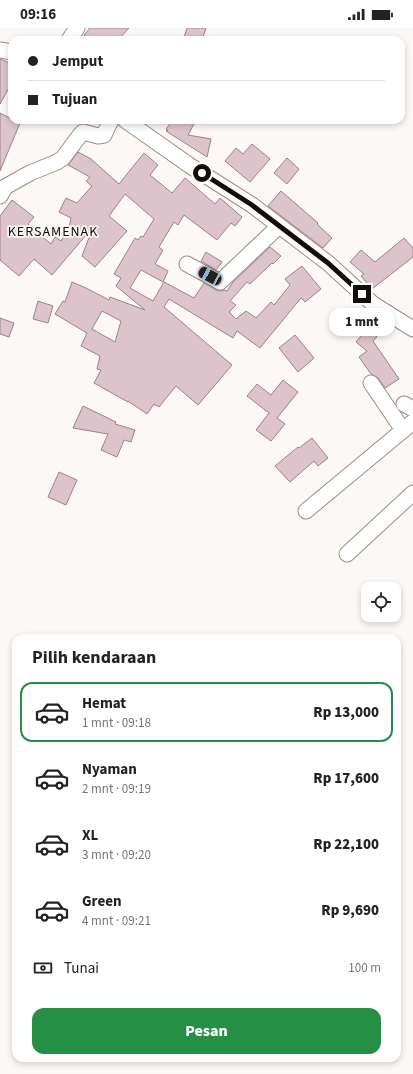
<!DOCTYPE html>
<html lang="id">
<meta charset="utf-8">
<style>
body{margin:0;font-family:"Source Sans 3",sans-serif;background:#f2f2f2;color:#222;height:100vh;display:flex;flex-direction:column;font-size:15px;white-space:nowrap}
*{box-sizing:border-box;margin:0}
p{font-size:13px;color:#767676}
.icon{flex:none;width:22px;height:22px;fill:none;stroke:currentColor;stroke-width:2;stroke-linecap:round;stroke-linejoin:round}
.map{position:relative;flex:1;overflow:hidden}
.side{position:absolute;left:12px;top:606px;width:389px;height:428px;display:flex;flex-direction:column;background:#fff;border-radius:12px;box-shadow:0 2px 6px #0003}
.side>*{flex:none}
.guide{position:absolute;left:8px;top:8px;width:397px;height:88px;border-radius:12px;box-shadow:0 2px 6px #0003;display:grid;align-content:center;height:88px;padding:0 20px;background:#fff}
.fabs{position:absolute;left:361px;top:554px;display:grid;gap:8px}
.fabs a{display:grid;place-items:center;width:40px;height:40px;border-radius:8px;background:#fff;box-shadow:0 2px 6px #0003;font-size:20px}
.end{position:absolute;width:18px;height:18px;margin:-9px;border:5px solid #140d0a;background:#fff;box-shadow:0 0 0 2px #fff}
.from{border-radius:50%}
.bubble{position:absolute;height:28px;border-radius:12px;background:#fff;box-shadow:0 2px 6px #0003;font-size:13px;font-weight:800;line-height:28px;text-align:center}
.car{position:absolute;width:12px;height:24px;margin:-12px -6px;border-radius:5px;box-shadow:0 0 3px 1px #0007;background:linear-gradient(#222 24%,#8ab4d8 0 40%,#222 0 76%,#8ab4d8 0 86%,#222 0)}
.guide b{display:flex;align-items:center;gap:14px;height:38px;font-size:15px}
.guide b+b{border-top:1px solid #e0e0e0}
.guide i{width:10px;height:10px;background:#222}
ul{padding:0;list-style:none}
li{display:flex;align-items:center;gap:12px;height:60px;margin:0 8px 6px;padding:0 12px;border:2px solid transparent;border-radius:12px}
li div{flex:1}
li b{display:block;font-size:15px}
li em{font-style:normal;font-weight:800}
li.selected{border-color:#268f46}
li>.icon{width:36px;height:36px;stroke-width:1.5}
h2{padding:0 20px;font-size:18px;line-height:48px}
.pay{display:flex;align-items:center;gap:10px;height:44px;padding:0 20px;font-size:15px}
.pay p{margin-inline-start:auto}
.cta{display:flex;gap:8px;margin-top:auto;padding:8px 20px}
.cta a{flex:1;height:46px;border-radius:12px;background:#268f46;color:#fff;font-size:16px;font-weight:800;line-height:46px;text-align:center}
.status{display:flex;justify-content:space-between;align-items:center;height:28px;padding:0 20px;background:#fff;direction:ltr}
.status svg{height:11px;fill:currentColor}
.map>svg:first-child{display:block}
</style>
<div class="status"><b>09:16</b><svg viewBox="0 0 49 12"><path d="M0 12V9h3v3zM5 12V6h3v6zM10 12V3h3v9zM15 12V0h3v12zM26 1h20v11H26zM47 4h2v5h-2z"/></svg></div>
<div class="map">
<svg width="413" height="1046" viewBox="0 0 413 1046">
<rect width="100%" height="100%" fill="#fcf8f5"/>
<g fill="#ddc4cc" stroke="#99838a" fill-rule="evenodd">
<path d="M90 0H129L118 12H90L84 7Z"/>
<path d="M187 0H206L202 12H183Z"/>
<path d="M0 31 12 36V54L0 76Z"/>
<path d="M0 85 20 95 0 143Z"/>
<path d="M173 92H196L188 107 211 111 207 129 166 103 168 102 166 101Z"/>
<path d="M252 116 270 131 250 154 225 133 236 120 243 126Z"/>
<path d="M78 124 91 131 119 156 144 125 158 137 150 147 172 165 185 150 215 176 220 170 242 189 235 198 231 195 217 212 184 187 178 197 174 194 159 219 163 222 155 236 168 243 163 254 141 242 130 260 153 273 164 254 194 270 204 255 216 262 221 263 224 262 227 263 233 254 270 219 281 228 273 236 272 235 250 256 247 254 230 273 236 277 229 284 236 291 246 283 256 290 271 274 274 277 290 257 285 251 302 238 321 261 305 274 301 270 260 320 237 303 233 310 169 271 164 279 232 337 198 377 176 358 159 379 154 376 147 386 128 373V374L94 355 101 342 97 341 100 328 81 318 87 305 55 286 63 273 65 274 72 254 86 260 109 272 110 269 145 282 116 258 121 250 114 246 135 210 138 212 141 208 143 209 154 191 125 166 109 188 127 203 95 239 82 228 93 199 52 247 34 231 19 248 0 232V188L12 172 34 189 28 196 51 216 55 209 61 213 69 200 71 190 59 184 66 170 77 175 92 158 86 153 90 149 68 137ZM102 283 121 293 115 314 92 301Z"/>
<path d="M287 130 299 141 287 156 274 145Z"/>
<path d="M281 163 318 195 317 196 332 210 323 220 268 178Z"/>
<path d="M404 210 413 220V229L372 261 361 248 364 246 350 234 361 222 375 234Z"/>
<path d="M206 224 222 234 216 242 201 233Z"/>
<path d="M38 273 53 278 48 295 33 291Z"/>
<path d="M0 290 14 295 9 309 0 306Z"/>
<path d="M367 301 377 309 373 313 399 351 385 360 378 350 371 346 359 329 367 323 356 314Z"/>
<path d="M295 307 314 330 298 344 279 320Z"/>
<path d="M283 352 298 364 277 390 285 396 271 413 256 402 269 385 247 368 257 356 271 367Z"/>
<path d="M83 378 116 394 115 396 135 402 131 414 124 412 117 429 101 422 108 406 73 400Z"/>
<path d="M312 410 328 430 318 438 314 433 290 454 275 438 298 419 299 420Z"/>
<path d="M59 444 77 452 66 477 48 469Z"/>
</g>
<g fill="none" stroke-linecap="round" stroke-linejoin="round">
<g stroke="#a08b82" stroke-width="17">
<g id="minor">
<path d="M69 12 77 0"/>
<path d="M0 22 12 24"/>
<path d="M125 92 189 137 252 177 328 235 373 276 413 301"/>
<path d="M0 168 5 159 30 145 57 134 63 130 80 107 83 104 98 108 104 107 111 92"/>
<path d="M187 236 220 254 279 198"/>
<path d="M371 355 403 402"/>
<path d="M404 376 413 381"/>
<path d="M306 483 413 394"/>
<path d="M347 526 413 465"/>
</g>
</g>
<use href="#minor" stroke="#fff" stroke-width="15"/>
</g>
<g fill="none" stroke-linecap="round" stroke-linejoin="round">
<path stroke="#140d0a" stroke-width="5" d="M202 145 252 177 328 235 362 266"/>
</g>
<g text-anchor="middle" dominant-baseline="central" stroke-width="3.5" stroke-linejoin="round" paint-order="stroke">
<g font-size="14" letter-spacing="1" fill="#140d0a" stroke="#fcf8f5">
<text x="53" y="204">KERSAMENAK</text>
</g>
</g>
</svg>
<div class="fabs">
<a><svg class="icon" aria-label="locate" viewBox="0 0 24 24"><circle cx="12" cy="12" r="6"/><path d="M12 2v4M12 18v4M2 12h4M18 12h4"/></svg></a>
</div>
<i class="end from" style="left:202px;top:145px"></i>
<i class="end" style="left:362px;top:266px"></i>
<div class="bubble" style="left:329px;top:280px;width:66px">1 mnt</div>
<i class="car" style="left:210px;top:248px;rotate:298deg"></i>
<div class="guide">
<b><i class="from"></i>Jemput</b>
<b><i></i>Tujuan</b>
</div>
<section class="side">
<h2>Pilih kendaraan</h2>
<ul>
<li class="selected"><svg class="icon" aria-label="car" viewBox="0 0 24 24"><path d="M5 17H2v-5l4-1 3-4h7l3 4 3 1v5h-3M9 17h6M6 11h13"/><circle cx="7" cy="17" r="2"/><circle cx="17" cy="17" r="2"/></svg><div><b>Hemat</b><p>1 mnt · 09:18</p></div><em>Rp 13,000</em></li>
<li><svg class="icon" aria-label="car" viewBox="0 0 24 24"><path d="M5 17H2v-5l4-1 3-4h7l3 4 3 1v5h-3M9 17h6M6 11h13"/><circle cx="7" cy="17" r="2"/><circle cx="17" cy="17" r="2"/></svg><div><b>Nyaman</b><p>2 mnt · 09:19</p></div><em>Rp 17,600</em></li>
<li><svg class="icon" aria-label="car" viewBox="0 0 24 24"><path d="M5 17H2v-5l4-1 3-4h7l3 4 3 1v5h-3M9 17h6M6 11h13"/><circle cx="7" cy="17" r="2"/><circle cx="17" cy="17" r="2"/></svg><div><b>XL</b><p>3 mnt · 09:20</p></div><em>Rp 22,100</em></li>
<li><svg class="icon" aria-label="car" viewBox="0 0 24 24"><path d="M5 17H2v-5l4-1 3-4h7l3 4 3 1v5h-3M9 17h6M6 11h13"/><circle cx="7" cy="17" r="2"/><circle cx="17" cy="17" r="2"/></svg><div><b>Green</b><p>4 mnt · 09:21</p></div><em>Rp 9,690</em></li>
</ul>
<div class="pay"><svg class="icon" aria-label="cash" viewBox="0 0 24 24"><path d="M3 7h18v10H3z"/><circle cx="12" cy="12" r="2"/></svg>Tunai<p>100 m</p></div>
<div class="cta"><a>Pesan</a></div>
</section>
</div>
